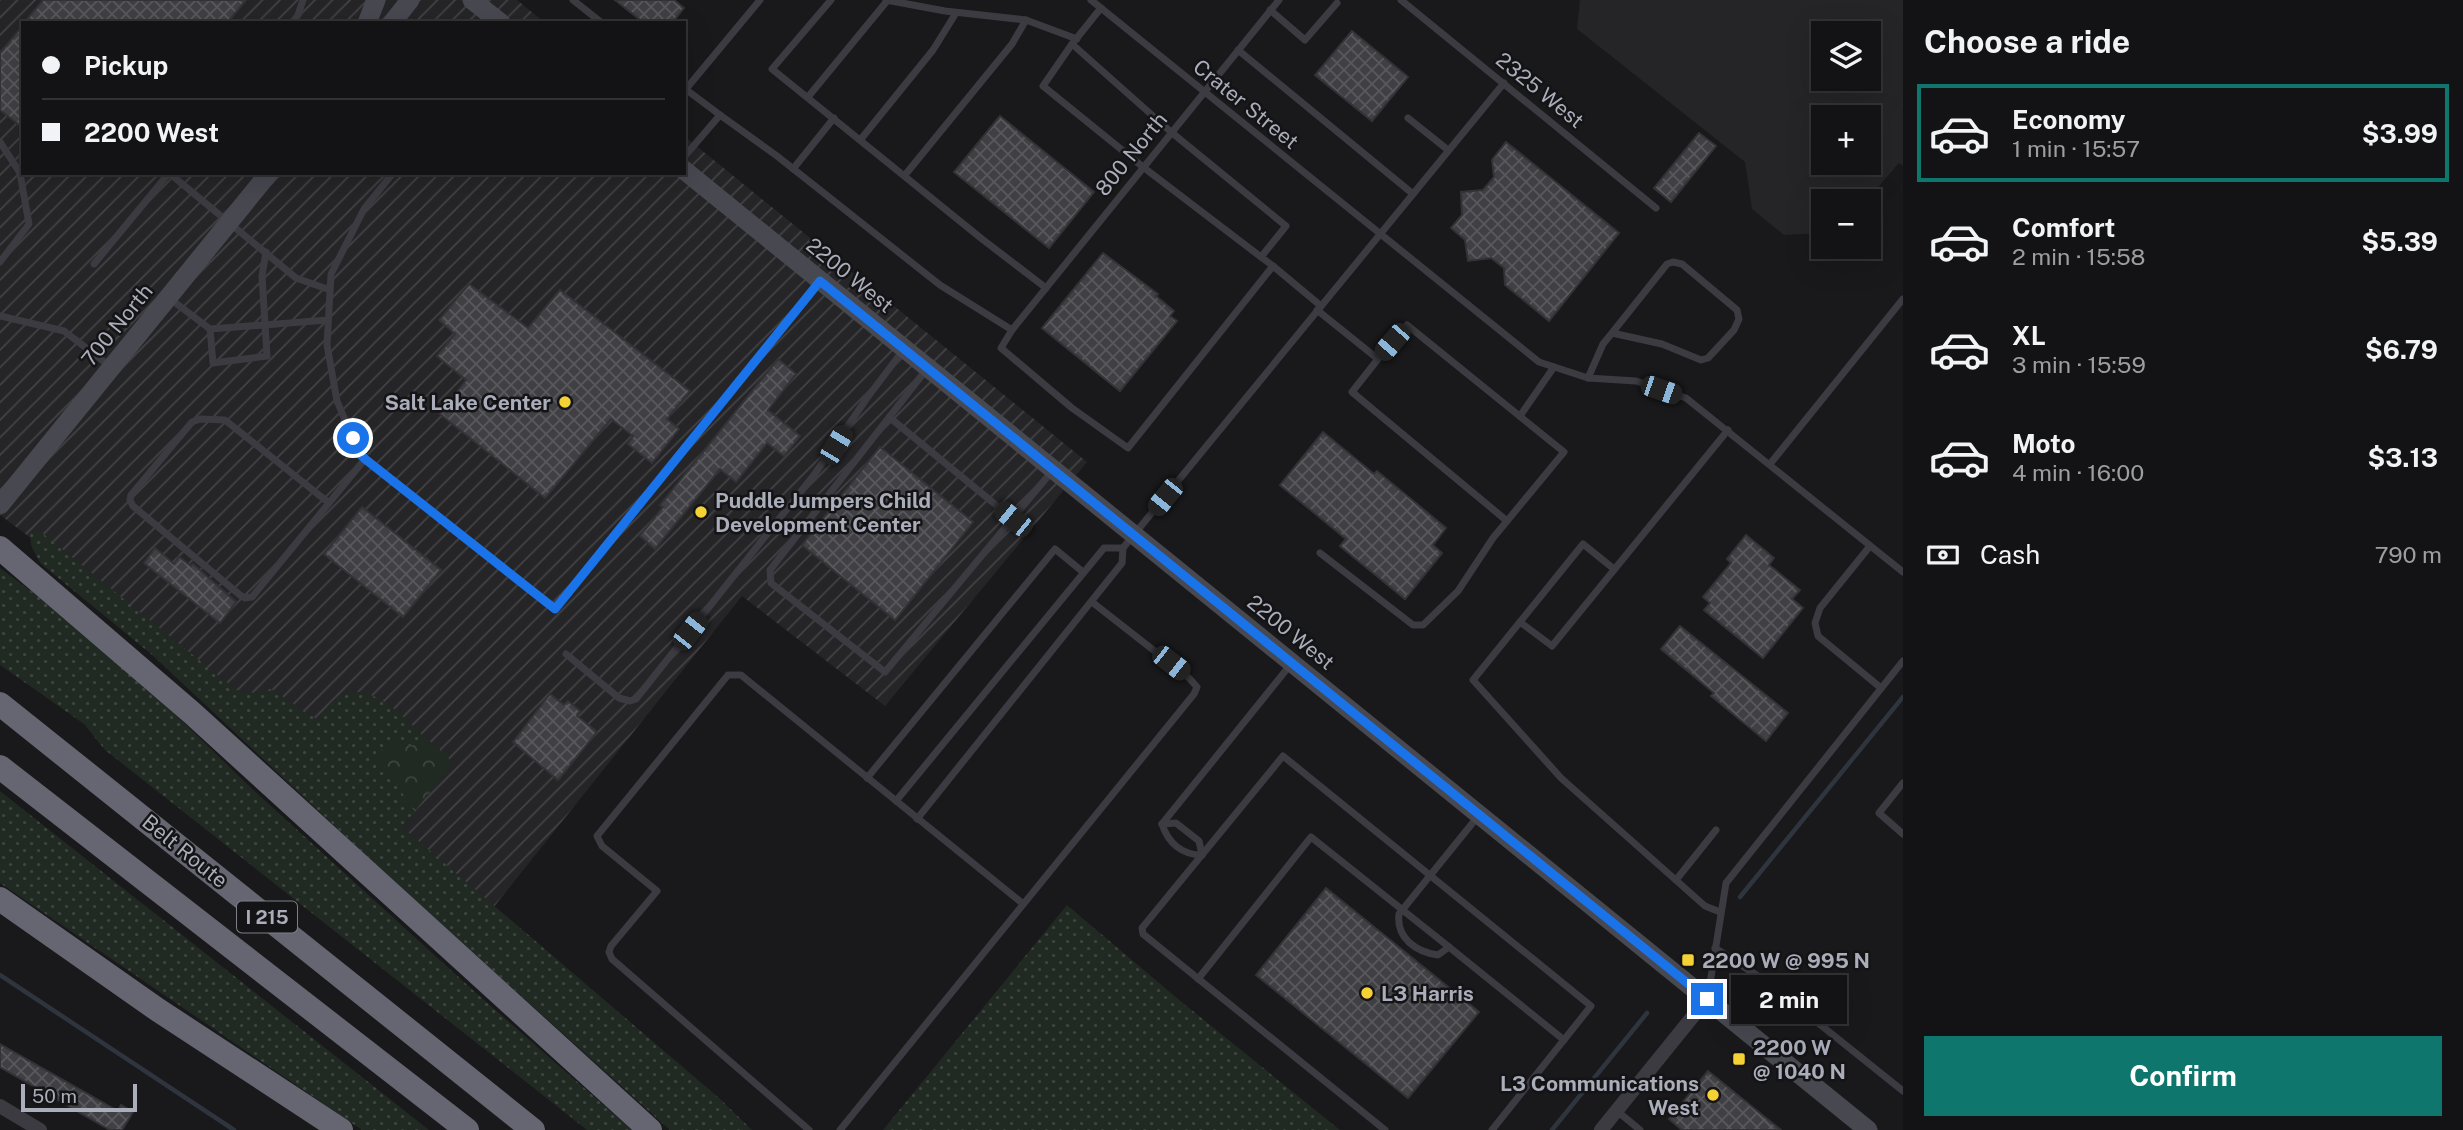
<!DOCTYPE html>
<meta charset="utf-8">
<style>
body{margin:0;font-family:"Public Sans",sans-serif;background:#1c1b1d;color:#f1f3f6;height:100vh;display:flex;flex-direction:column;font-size:26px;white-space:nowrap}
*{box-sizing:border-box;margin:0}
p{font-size:23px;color:#9d9ea0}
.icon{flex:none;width:38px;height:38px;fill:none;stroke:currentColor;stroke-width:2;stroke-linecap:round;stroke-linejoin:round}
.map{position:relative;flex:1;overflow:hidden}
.side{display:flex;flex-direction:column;background:#131214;width:560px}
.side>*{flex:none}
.guide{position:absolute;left:21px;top:21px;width:665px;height:154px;border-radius:0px;box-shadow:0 7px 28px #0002,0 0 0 2px #323234;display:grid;align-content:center;height:154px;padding:0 21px;background:#131214}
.controls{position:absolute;left:1811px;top:21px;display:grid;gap:14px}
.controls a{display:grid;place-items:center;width:70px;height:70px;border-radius:0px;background:#131214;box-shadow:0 7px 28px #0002,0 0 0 2px #323234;font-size:35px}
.scale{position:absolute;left:21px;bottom:18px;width:116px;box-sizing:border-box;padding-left:7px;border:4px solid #aaadba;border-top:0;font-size:19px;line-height:24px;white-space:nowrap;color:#aaadba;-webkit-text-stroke:5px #141315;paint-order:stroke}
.end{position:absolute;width:32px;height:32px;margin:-16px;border:9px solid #1a73e8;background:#fff;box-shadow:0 0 0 4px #fff}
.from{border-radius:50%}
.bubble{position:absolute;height:49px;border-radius:0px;background:#131214;box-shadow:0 7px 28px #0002,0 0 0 2px #323234;font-size:23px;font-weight:700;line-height:49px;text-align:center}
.car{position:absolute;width:21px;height:42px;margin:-21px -10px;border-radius:9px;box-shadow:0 0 5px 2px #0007;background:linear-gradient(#222 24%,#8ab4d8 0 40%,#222 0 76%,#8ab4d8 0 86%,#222 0)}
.guide b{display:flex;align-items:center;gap:24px;height:66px;font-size:26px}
.guide b+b{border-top:2px solid #323234}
.guide i{width:18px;height:18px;background:#f1f3f6}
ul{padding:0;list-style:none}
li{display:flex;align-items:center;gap:21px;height:98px;margin:0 14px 10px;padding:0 7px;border:4px solid transparent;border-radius:0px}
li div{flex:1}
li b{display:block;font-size:26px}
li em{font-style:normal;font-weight:700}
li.active{border-color:#0f766e}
li>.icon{width:63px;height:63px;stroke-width:1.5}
h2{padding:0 21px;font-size:32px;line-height:84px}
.pay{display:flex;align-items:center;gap:18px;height:77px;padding:0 21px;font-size:26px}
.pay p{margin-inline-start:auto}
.action{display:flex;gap:14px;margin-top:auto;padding:14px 21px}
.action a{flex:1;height:80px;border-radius:0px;background:#0f766e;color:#fff;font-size:28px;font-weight:700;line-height:80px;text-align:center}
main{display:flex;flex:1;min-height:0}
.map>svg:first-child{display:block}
</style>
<main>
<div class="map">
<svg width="1903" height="1130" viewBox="0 0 1903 1130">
<defs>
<pattern id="industrial-furrows" width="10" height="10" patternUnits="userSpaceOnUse" patternTransform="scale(1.75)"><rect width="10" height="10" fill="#252427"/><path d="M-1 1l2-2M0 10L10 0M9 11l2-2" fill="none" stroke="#424144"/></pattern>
<pattern id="grass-dots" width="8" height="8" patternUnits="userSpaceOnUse" patternTransform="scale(1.75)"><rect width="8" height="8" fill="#202922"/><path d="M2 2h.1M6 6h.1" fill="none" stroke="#3e4540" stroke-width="1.8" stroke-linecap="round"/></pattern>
<pattern id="forest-crowns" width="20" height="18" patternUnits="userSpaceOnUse" patternTransform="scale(1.75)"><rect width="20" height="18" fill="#202922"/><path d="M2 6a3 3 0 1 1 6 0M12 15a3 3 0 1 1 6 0" fill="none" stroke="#3e4540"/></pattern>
<pattern id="building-cross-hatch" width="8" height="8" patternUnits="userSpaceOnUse" patternTransform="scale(1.75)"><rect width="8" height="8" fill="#404044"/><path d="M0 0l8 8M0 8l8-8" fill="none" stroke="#59595d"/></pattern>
</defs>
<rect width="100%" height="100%" fill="#19181a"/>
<path fill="#252427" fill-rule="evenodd" d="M1580 0H1903V166L1899 163 1866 201H1824L1823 233 1784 235 1752 209 1745 162 1577 29ZM1824 33H1869V79H1824ZM1824 117H1869V163H1824Z"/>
<path fill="url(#industrial-furrows)" d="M0 0H517L545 23H23V173H684V136L1087 462 885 706 742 596 473 933 212 674 0 515Z"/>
<g fill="url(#grass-dots)">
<path d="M33 531 41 532 236 690 255 693 271 689 318 720C324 711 331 700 341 695 369 681 404 716 422 735L414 745H403L395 774C405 791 399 795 415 811L402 827 718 1097 752 1130H670L388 876 151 654 40 563 31 545 30 533Z"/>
<path d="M0 568 46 602 167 706 247 784 475 992 632 1130H587L105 750 84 724 0 665Z"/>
<path d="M0 791 429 1130H362L0 883Z"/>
<path d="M1067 905 1178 999 1340 1130H883Z"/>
</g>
<path fill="url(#forest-crowns)" d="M422 735 448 756 451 766 415 811C399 795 405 791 395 775H385L378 759 385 742 395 737 403 745H413Z"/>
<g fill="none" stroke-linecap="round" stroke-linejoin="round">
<g stroke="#2e353f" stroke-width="4.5">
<path d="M1740 897 1903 697"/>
<path d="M0 975 234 1130"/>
<path d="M1552 1130 1647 1013"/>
</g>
</g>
<g fill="url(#building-cross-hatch)" stroke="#333236" stroke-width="2">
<path d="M43 0H246L227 23H24Z"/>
<path d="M615 0H674L684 8 672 23H644Z"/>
<path d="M23 25V128L0 110V53Z"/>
<path d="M1352 31 1408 77 1372 121 1315 75Z"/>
<path d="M1000 116 1094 192 1049 248 954 172Z"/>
<path d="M1699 133 1716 146 1671 202 1654 188Z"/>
<path d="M1506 142 1619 233 1549 321 1505 285 1504 268 1491 258 1468 261 1465 240 1451 228 1462 215 1461 192 1483 190 1494 177 1492 160Z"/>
<path d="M1103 253 1158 294 1156 296 1174 311 1170 316 1177 321 1120 391 1042 328Z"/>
<path d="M469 284 528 328 560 290 690 391 667 419 679 429 652 463 628 444 633 436 611 419 545 498 440 414 466 380 437 356 455 334 439 320Z"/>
<path d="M778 359 796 374 768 410 800 436 784 456 767 443 736 482 720 469 655 549 640 536 663 507 660 505Z"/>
<path d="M1323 432 1374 474 1377 471 1446 528 1433 545 1442 553 1405 599 1340 546 1346 539 1280 485Z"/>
<path d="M880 447 973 522 895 620 802 545Z"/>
<path d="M362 507 441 570 403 617 324 554Z"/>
<path d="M1746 535 1774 558 1769 565 1800 590 1792 599 1803 608 1763 658 1704 610 1710 603 1703 597 1731 563 1727 559Z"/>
<path d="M155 548 174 564 179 557 191 566 193 564 236 602 220 623 144 563Z"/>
<path d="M1680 626 1788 713 1766 741 1711 696 1714 693 1661 649Z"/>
<path d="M550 694 564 705 568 701 580 711 577 716 597 732 558 780 513 742Z"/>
<path d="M1326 888 1479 1012 1408 1098 1256 975Z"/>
<path d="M0 1044 118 1111 121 1105 133 1112 122 1130H110L0 1067Z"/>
<path d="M1708 1071 1781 1130H1682L1669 1119Z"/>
</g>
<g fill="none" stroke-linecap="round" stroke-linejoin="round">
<g stroke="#3b3b41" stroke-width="7">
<path d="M573 0 602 23"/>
<path d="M831 0 772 69 982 239 1046 288"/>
<path d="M886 0 945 11 1026 20 1077 39"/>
<path d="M1091 0 1539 362 1588 378 1636 381 1686 398 1903 572"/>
<path d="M1401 0 1656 208"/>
<path d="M1101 8 1072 44 1171 132 1286 226 1261 257 1273 266"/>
<path d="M1270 10 1305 40 1337 3"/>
<path d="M292 23 298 15 303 0"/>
<path d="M1072 44 1043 86 1143 167 1261 257"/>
<path d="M1238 50 1413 194"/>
<path d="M684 88 720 115 684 157"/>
<path d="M686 89 760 0"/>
<path d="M808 97 887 1"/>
<path d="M720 115 777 156 940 285 1012 330 1001 348 1072 408 1128 448 1273 266 1321 306"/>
<path d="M1408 118 1448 150"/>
<path d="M861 139 933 50 956 13"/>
<path d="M0 142 20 173 29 224 0 262"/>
<path d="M793 169 834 118"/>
<path d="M169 173 296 278 330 290"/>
<path d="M393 173 364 209 331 274 327 345 337 401 359 453 555 609 820 281"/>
<path d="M905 175 1012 44 1026 20"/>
<path d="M94 264 169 173"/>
<path d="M169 298 210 329 213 363 267 356 262 276 266 252"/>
<path d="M1317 310 1378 359 1407 325 1564 452 1493 538 1458 591 1423 625H1413L1320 553"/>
<path d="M0 316 64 331 111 367"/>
<path d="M210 329 328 320"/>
<path d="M1012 330 1279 0"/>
<path d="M1378 359 1352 392 1507 521"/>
<path d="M926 370 770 570 771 583 885 672 1053 470"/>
<path d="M1588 378 1603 344 1612 333 1667 264 1673 262 1682 264 1737 310 1739 319 1734 330 1708 358 1701 360 1662 344 1612 333"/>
<path d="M1520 416 1554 367"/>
<path d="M889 417 1013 519"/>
<path d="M1770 464 1903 299"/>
<path d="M329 503 225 420 200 419 192 422 131 495 130 500 133 506 240 595 245 598 252 597 365 459"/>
<path d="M1870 546 1820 608 1815 623 1818 636 1881 688"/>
<path d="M1520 622 1583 544 1614 569"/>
<path d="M566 654 619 698 630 701 636 699 814 475 867 398 904 349"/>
<path d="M867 778 1055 549 1083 572"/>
<path d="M1903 783 1879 813 1903 834"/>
<path d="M896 801 1104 548H1123"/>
<path d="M1479 815 1399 914C1396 938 1416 952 1438 955L1449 947 1564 1040"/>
<path d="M917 819 1122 563 1123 548 1504 83"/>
<path d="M1162 824 1291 664"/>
<path d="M1162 824 1176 823 1199 841 1202 855"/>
<path d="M1162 824C1168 843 1182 855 1202 855"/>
<path d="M1676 880 1716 830"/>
<path d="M1720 912 1705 906 1561 778 1473 680 1520 622 1552 646 1728 430"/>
<path d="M1715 948 1767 982 1903 1091"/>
<path d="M1198 979 1311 837 1449 947"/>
<path d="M1708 996 1726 883 1903 661"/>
<path d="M1617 1111 1640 1130"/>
<path d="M809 1130 612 959 609 952 611 946 657 891 602 846 597 836 728 675H741L1022 903"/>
<path d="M840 1130 1194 694 1197 687 1189 678 1092 602"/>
<path d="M1385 1130 1143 934 1142 928 1283 756 1591 1006 1492 1130"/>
</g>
<g stroke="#3b3b41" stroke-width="14">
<path d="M0 1106 40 1130"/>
<path d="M1601 1130 1707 999"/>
</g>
<g stroke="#474850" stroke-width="19">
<path d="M472 0 501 23"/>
<path d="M367 23 376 0"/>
<path d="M392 23 410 0"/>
<path d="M684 170 1868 1130"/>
<path d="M0 505 269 173"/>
</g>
<g stroke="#656671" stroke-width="24">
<path d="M0 548 192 713 650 1130"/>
<path d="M0 704 533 1130"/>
<path d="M0 767 467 1130"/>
<path d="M0 899 158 1010 341 1130"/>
</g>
</g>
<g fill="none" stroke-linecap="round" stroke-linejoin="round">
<path stroke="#1a73e8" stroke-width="9" d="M353 438 359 453 365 459 555 609 820 281 1707 999"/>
</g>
<g fill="#f4d236" stroke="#141315" stroke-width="2.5">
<circle cx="565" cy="402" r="7"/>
<circle cx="701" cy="512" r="7"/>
<rect x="1681" y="953" width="14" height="14" rx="3.5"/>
<circle cx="1367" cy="993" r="7"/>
<rect x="1732" y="1052" width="14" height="14" rx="3.5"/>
<circle cx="1713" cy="1095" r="7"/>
</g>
<g text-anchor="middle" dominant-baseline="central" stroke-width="5" stroke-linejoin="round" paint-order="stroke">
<rect fill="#141315" stroke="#7d7f88" stroke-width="2" x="237" y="901.5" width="60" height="31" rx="5"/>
<g font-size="19" font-weight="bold" fill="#aaadba">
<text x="267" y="917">I 215</text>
</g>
<g font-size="21" fill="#aaadba" stroke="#141315">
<text transform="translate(1540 90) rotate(39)">2325 West</text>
<text transform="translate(1246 104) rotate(39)">Crater Street</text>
<text transform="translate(1131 154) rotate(-51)">800 North</text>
<text transform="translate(850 275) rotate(39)">2200 West</text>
<text transform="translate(117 325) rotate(-51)">700 North</text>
<text transform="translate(1291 632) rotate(39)">2200 West</text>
<text transform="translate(185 851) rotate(39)">Belt Route</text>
</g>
<g font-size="21" font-weight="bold" fill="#aaadba" stroke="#141315" text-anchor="start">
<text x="551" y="402" text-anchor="end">Salt Lake Center</text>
<text x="715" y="500">Puddle Jumpers Child<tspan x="715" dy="24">Development Center</tspan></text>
<text x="1702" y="960">2200 W @ 995 N</text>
<text x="1381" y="993">L3 Harris</text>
<text x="1753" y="1047">2200 W<tspan x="1753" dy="24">@ 1040 N</tspan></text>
<text x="1699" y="1083" text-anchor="end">L3 Communications<tspan x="1699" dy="24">West</tspan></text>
</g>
</g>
</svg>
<div class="controls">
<a><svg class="icon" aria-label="layers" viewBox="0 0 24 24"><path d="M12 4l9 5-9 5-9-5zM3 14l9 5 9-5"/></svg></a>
<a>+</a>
<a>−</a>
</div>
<div class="scale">50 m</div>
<i class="end from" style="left:353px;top:438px"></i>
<i class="end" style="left:1707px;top:999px"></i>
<div class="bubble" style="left:1731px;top:975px;width:116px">2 min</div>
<i class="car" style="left:1392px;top:342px;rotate:221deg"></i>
<i class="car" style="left:1661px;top:390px;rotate:109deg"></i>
<i class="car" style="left:836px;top:445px;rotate:31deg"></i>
<i class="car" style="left:1165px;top:497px;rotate:219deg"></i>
<i class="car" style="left:1013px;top:519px;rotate:309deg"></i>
<i class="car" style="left:690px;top:631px;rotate:38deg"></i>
<i class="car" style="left:1171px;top:663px;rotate:128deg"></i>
<div class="guide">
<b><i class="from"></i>Pickup</b>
<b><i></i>2200 West</b>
</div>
</div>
<section class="side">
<h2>Choose a ride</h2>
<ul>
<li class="active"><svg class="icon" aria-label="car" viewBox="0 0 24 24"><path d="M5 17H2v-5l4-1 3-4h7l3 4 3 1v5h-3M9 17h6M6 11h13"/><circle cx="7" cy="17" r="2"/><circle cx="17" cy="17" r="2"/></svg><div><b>Economy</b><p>1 min · 15:57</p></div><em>$3.99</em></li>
<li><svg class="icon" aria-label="car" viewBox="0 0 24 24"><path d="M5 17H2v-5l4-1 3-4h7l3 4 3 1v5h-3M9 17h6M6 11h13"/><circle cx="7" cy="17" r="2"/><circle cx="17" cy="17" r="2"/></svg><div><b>Comfort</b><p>2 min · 15:58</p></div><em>$5.39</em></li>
<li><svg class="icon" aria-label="car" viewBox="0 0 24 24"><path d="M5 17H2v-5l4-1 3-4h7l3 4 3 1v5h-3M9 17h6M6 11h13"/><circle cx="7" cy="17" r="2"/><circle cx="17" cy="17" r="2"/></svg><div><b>XL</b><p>3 min · 15:59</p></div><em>$6.79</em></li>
<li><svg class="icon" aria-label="car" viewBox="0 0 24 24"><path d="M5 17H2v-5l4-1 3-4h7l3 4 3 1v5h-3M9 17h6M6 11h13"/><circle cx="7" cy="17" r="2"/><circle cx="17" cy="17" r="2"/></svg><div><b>Moto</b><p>4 min · 16:00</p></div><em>$3.13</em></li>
</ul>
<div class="pay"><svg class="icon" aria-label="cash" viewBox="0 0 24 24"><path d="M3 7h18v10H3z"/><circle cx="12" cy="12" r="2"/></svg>Cash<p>790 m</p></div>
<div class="action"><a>Confirm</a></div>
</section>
</main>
